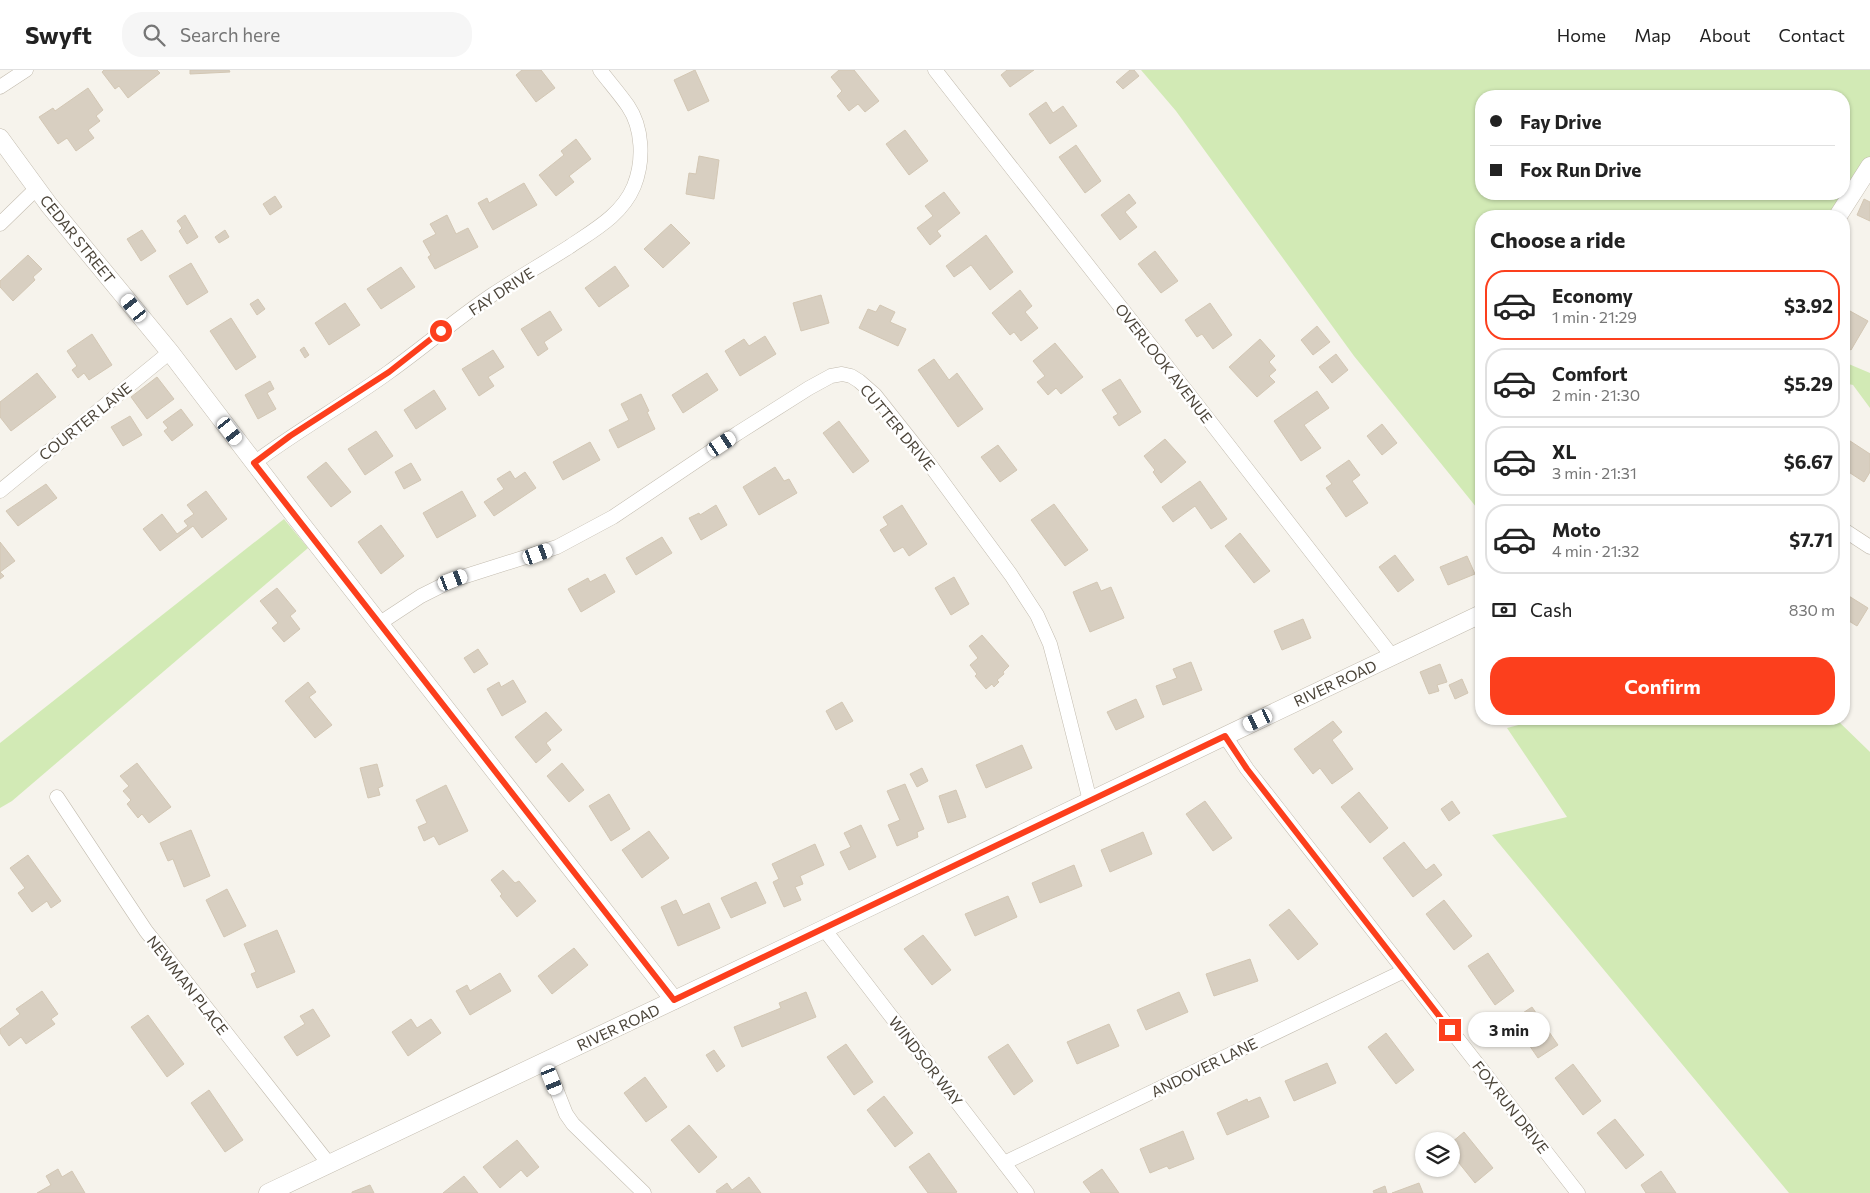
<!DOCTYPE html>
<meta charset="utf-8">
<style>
body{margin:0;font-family:Commissioner,sans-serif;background:#f6f6f6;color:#222;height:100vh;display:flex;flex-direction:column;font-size:19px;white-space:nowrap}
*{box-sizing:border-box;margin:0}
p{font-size:16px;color:#767676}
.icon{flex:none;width:28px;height:28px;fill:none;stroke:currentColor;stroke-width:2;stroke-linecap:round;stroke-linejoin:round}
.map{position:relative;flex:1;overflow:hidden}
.side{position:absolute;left:1475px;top:140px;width:375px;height:515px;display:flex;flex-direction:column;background:#fff;border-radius:20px;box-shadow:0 1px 4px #0004}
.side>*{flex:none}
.hud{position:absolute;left:1475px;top:20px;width:375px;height:110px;border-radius:20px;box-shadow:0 1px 4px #0004;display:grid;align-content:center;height:110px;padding:0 15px;background:#fff}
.fabs{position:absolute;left:1415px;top:1062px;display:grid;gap:10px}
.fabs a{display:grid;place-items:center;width:45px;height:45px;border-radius:50%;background:#fff;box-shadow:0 1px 4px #0004;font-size:25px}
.end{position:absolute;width:22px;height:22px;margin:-11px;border:6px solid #fc3f1d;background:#fff;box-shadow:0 0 0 2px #fff}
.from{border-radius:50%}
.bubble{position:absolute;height:35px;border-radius:18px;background:#fff;box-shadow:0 1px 4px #0004;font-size:16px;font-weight:700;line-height:35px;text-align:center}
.car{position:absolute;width:15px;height:30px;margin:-15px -8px;border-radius:6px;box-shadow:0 0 4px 1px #0007;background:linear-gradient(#fff 24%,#345 0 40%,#fff 0 76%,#345 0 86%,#fff 0)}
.hud b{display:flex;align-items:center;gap:18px;height:48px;font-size:19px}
.hud b+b{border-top:1px solid #e0e0e0}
.hud i{width:12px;height:12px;background:#222}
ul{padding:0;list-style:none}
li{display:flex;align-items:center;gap:15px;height:70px;margin:0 10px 8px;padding:0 5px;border:2px solid #e0e0e0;border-radius:20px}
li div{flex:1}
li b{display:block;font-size:19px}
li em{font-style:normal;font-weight:700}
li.on{border-color:#fc3f1d}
li>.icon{width:45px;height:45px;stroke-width:1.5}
h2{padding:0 15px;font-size:22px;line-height:60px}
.pay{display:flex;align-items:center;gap:12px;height:55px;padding:0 15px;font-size:19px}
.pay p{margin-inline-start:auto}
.button{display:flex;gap:10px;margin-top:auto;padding:10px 15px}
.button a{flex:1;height:58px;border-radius:20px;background:#fc3f1d;color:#fff;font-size:20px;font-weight:700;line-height:58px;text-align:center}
header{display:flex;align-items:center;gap:30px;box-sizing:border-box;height:70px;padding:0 25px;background:#fff;border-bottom:1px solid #e0e0e0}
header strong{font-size:24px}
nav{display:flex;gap:28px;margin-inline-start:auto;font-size:18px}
.search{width:350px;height:45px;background:#f6f6f6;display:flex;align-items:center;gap:12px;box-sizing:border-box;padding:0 18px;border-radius:20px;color:#767676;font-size:19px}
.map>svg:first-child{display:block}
</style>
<header>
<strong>Swyft</strong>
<div class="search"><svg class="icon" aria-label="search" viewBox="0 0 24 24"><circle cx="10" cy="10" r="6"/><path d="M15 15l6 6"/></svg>Search here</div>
<nav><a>Home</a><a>Map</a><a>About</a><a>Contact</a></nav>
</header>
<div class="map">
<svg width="1870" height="1123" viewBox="0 0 1870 1123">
<rect width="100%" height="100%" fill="#f6f3ec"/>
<g fill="#d2eab5" fill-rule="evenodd">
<path d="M1141 0H1870V102L1842 146H1481V443L1354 286 1176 41ZM1481 26H1844V124H1481Z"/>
<path d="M1844 292 1870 303V338L1853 315 1844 313Z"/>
<path d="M284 449 308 478 12 731 0 738V673Z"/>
<path d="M1542 649H1836L1870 682V1123H1789L1492 765 1567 747 1507 658Z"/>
</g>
<g fill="#d8cfc1" stroke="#d3c7b4">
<path d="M104 0H157L160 3 128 28 119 16 115 19 102 2Z"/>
<path d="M190 0H229L230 2 190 4Z"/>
<path d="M522 0H541L555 18 536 32 516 5Z"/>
<path d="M695 0 709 31 688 41 674 10Z"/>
<path d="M839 0H854L879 31 865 42 858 34 849 41 837 26 842 21 831 7Z"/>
<path d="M1007 0H1034L1010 17 1001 5Z"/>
<path d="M1130 0H1134L1139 6 1123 19 1116 12Z"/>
<path d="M88 18 103 40 96 46 100 51 88 60 94 68 76 81 67 68 58 74 39 47 53 38 55 41Z"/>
<path d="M1046 32 1053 43 1063 36 1077 56 1050 74 1029 44Z"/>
<path d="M905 60 928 91 909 105 886 74Z"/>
<path d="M576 69 591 89 569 106 574 112 556 126 539 105 564 85 561 81Z"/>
<path d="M1076 75 1101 111 1085 123 1059 87Z"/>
<path d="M699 86 719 90 714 129 686 124 689 103 696 104Z"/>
<path d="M524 113 537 135 493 160 478 133 487 128 489 133Z"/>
<path d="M944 122 960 143 937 161 941 166 930 175 917 158 933 146 925 136Z"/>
<path d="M1129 124 1136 133 1125 142 1137 157 1120 170 1101 145Z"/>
<path d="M275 126 282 137 270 145 263 134Z"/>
<path d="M1864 129 1870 132V151L1857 145Z"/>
<path d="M185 145 198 167 187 174 179 161 182 158 177 151Z"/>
<path d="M447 145 456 164 468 158 478 177 435 199 428 187 431 185 423 171 436 164 430 154Z"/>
<path d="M671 154 690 173 663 198 644 179Z"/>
<path d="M142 160 156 181 141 191 127 169Z"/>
<path d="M225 160 229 167 219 173 215 167Z"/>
<path d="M986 165 1013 202 990 220 971 195 954 207 946 196Z"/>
<path d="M1155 181 1178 211 1161 223 1138 194Z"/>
<path d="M28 185 42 199 33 207 35 210 13 231 0 217V211Z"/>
<path d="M191 193 208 222 187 235 169 206Z"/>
<path d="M615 196 629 216 599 237 585 218Z"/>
<path d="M401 197 415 217 381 239 367 219Z"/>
<path d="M1020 220 1032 236 1025 242 1038 258 1021 271 1014 262 1010 265 992 243Z"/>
<path d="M821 225 829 253 801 261 793 233Z"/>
<path d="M258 229 265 239 257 245 250 234Z"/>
<path d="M345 233 360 255 329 275 315 253Z"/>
<path d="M1210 233 1232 265 1213 279 1202 264 1197 267 1185 250Z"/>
<path d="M880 235 895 242 890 252 906 259 898 276 859 258 868 239 876 242Z"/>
<path d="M550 241 562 260 544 272 548 279 538 286 521 259Z"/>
<path d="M1850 241 1868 251 1851 280 1844 275V251Z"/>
<path d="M231 248 256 287 236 300 210 261Z"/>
<path d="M1317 256 1330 272 1313 285 1301 270Z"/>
<path d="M92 264 112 295 89 310 84 303 78 308 72 300 77 296 67 281Z"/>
<path d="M765 266 776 284 740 306 725 281 744 269 749 276Z"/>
<path d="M1260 269 1275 286 1269 292 1276 300 1269 306 1275 312 1257 327 1229 297Z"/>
<path d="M1055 273 1083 307 1061 324 1056 318 1048 325 1037 312 1045 306 1033 291Z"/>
<path d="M304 277 309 285 305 288 300 280Z"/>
<path d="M493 280 504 297 488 307 494 316 479 326 462 299Z"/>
<path d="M1336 284 1348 300 1332 313 1319 297Z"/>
<path d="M934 289 949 310 957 303 983 339 958 357 918 300Z"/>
<path d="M37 303 56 327 11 361 0 347V332Z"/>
<path d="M707 303 718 320 683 343 672 325Z"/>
<path d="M157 307 174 329 147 349 131 327Z"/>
<path d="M1120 309 1141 342 1119 356 1113 347 1118 344 1102 320Z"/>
<path d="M270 311 274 319 267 323 276 339 258 349 245 325Z"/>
<path d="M434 320 446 339 416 359 404 340Z"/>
<path d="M1317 321 1329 338 1304 355 1321 378 1301 391 1274 351Z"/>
<path d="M641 324 649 341 647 342 655 359 618 378 609 360 629 350 621 334Z"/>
<path d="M181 339 193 355 172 371 164 361 168 358 163 352Z"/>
<path d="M130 346 142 365 123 376 111 357Z"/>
<path d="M839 351 869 391 853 403 823 363Z"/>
<path d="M1382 354 1397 373 1382 385 1367 366Z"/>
<path d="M376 361 393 386 365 405 348 379Z"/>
<path d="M1844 367 1870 384V402L1864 412 1844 399Z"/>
<path d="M1165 369 1186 392 1161 413 1153 402 1155 400 1144 386Z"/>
<path d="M590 372 600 390 563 410 553 392Z"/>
<path d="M998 375 1017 400 1000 412 981 387Z"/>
<path d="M1349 390 1360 405 1352 411 1368 433 1346 447 1326 418 1332 414 1326 406Z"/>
<path d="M326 392 351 422 331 437 307 407Z"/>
<path d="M411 393 421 410 404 419 395 402Z"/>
<path d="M775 397 784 411 789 409 797 423 759 445 743 417Z"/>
<path d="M510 401 515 409 525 402 536 418 494 446 484 432 504 419 497 409Z"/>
<path d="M1200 411 1227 449 1211 459 1195 436 1173 452 1162 437Z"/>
<path d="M46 414 57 428 18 456 6 441Z"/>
<path d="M206 421 227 449 202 468 193 456 160 481 143 459 162 444 177 464 188 456 184 451 194 444 187 435Z"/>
<path d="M462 421 476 446 437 468 423 443Z"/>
<path d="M1054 434 1088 480 1065 496 1031 450Z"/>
<path d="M716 435 727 455 701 470 689 448 699 443 700 445Z"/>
<path d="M902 435 927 474 909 486 903 477 894 482 880 460 888 455 883 447Z"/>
<path d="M381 455 404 486 381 504 358 472Z"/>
<path d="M1240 463 1270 501 1254 513 1225 476Z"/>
<path d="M662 467 672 483 636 505 626 488Z"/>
<path d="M0 472 15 491 0 502 4 506 0 509Z"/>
<path d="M1395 485 1414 510 1398 522 1379 497Z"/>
<path d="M1467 486 1475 504 1448 515 1440 497Z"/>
<path d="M605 504 615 522 581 542 568 519 588 508 590 512Z"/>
<path d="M954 507 969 534 951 545 935 518Z"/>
<path d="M1097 512 1101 521 1111 517 1124 548 1090 562 1073 522Z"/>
<path d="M277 518 296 541 290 546 300 559 284 572 272 558 278 553 260 531Z"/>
<path d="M1844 523 1868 538 1857 556 1844 548Z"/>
<path d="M1303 549 1311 568 1282 580 1274 561Z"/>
<path d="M982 565 1009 596 1003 602 1004 604 997 610 999 612 994 617 992 614 986 619 975 606 977 604 970 595 978 588 969 576Z"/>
<path d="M478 579 488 594 474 603 464 588Z"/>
<path d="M1191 592 1202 620 1163 635 1156 616 1177 608 1173 599Z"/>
<path d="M1440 594 1447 612 1437 615 1439 621 1429 624 1420 602Z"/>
<path d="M1462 609 1468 623 1455 629 1449 615Z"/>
<path d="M513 610 526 632 502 646 487 619 499 612 501 617Z"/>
<path d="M308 612 316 622 309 627 332 655 315 668 285 631Z"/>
<path d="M1136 629 1144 647 1116 660 1107 642Z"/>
<path d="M842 632 853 651 836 660 826 641Z"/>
<path d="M546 642 562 660 546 673 551 680 536 693 515 667Z"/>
<path d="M1333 651 1342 662 1332 670 1353 699 1332 714 1320 698 1313 704 1294 679Z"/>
<path d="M1022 675 1032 698 986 718 976 695Z"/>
<path d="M137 693 171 737 149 753 142 744 138 748 127 734 131 730 123 721 129 716 120 706Z"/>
<path d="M562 693 584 720 569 732 547 706Z"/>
<path d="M377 694 383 716 378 718 380 725 368 728 360 698Z"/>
<path d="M922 698 928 711 917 717 910 704Z"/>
<path d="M905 714 924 759 917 762 918 767 897 776 888 755 900 750 887 721Z"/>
<path d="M446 715 468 761 439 775 434 766 424 771 418 757 427 753 416 730Z"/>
<path d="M956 720 966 747 948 753 939 726Z"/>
<path d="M1359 722 1388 758 1370 773 1341 737Z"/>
<path d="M609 724 630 759 611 771 589 736Z"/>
<path d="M1205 731 1232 768 1213 781 1186 744Z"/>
<path d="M1452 731 1460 743 1449 751 1441 739Z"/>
<path d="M861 755 876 787 849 800 840 782 851 777 844 763Z"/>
<path d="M191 760 210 806 184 817 173 789 168 791 160 773Z"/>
<path d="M649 761 669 788 642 808 622 780Z"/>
<path d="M1143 762 1152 784 1110 802 1101 780Z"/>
<path d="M1404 772 1426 800 1434 794 1442 805 1413 827 1383 788Z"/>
<path d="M815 774 824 795 800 806 803 814 795 817 801 830 784 837 773 812 779 809 772 794Z"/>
<path d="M28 785 61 831 51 838 47 831 32 842 18 823 25 818 10 798Z"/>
<path d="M1074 795 1082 816 1040 833 1032 813Z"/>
<path d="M503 800 515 813 519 811 536 831 517 847 500 826 502 824 491 810Z"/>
<path d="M756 812 766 833 731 848 721 828Z"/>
<path d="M227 819 246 856 224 867 206 830Z"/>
<path d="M1008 826 1017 847 975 866 965 844Z"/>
<path d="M676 830 683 845 709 833 720 858 678 876 661 837Z"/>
<path d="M1444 830 1472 866 1454 880 1426 844Z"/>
<path d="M1289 839 1318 874 1298 890 1269 855Z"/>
<path d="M277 860 295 902 257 918 251 904 256 902 244 874Z"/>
<path d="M923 865 951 900 932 915 904 879Z"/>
<path d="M574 878 588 895 552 924 538 906Z"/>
<path d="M1488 883 1514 921 1495 935 1468 896Z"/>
<path d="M1250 889 1258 911 1214 926 1206 904Z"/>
<path d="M500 903 511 921 470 945 456 921 467 915 470 921Z"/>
<path d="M42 921 58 944 51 949 55 954 26 974 21 967 9 976 0 963V959L20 944 16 939Z"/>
<path d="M806 922 816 947 742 977 734 957 781 938 779 933Z"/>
<path d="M1179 922 1188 942 1146 960 1137 940Z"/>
<path d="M1532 937 1558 975 1538 988 1512 950Z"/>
<path d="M313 939 330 966 297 986 284 967 305 954 300 946Z"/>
<path d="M148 945 184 994 167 1007 131 957Z"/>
<path d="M411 949 417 958 431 949 441 963 408 986 392 962Z"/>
<path d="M1109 954 1119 976 1077 994 1067 972Z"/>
<path d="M1386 963 1414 1000 1396 1014 1368 977Z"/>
<path d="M846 974 873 1012 854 1025 827 987Z"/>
<path d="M1008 974 1033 1011 1014 1025 988 987Z"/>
<path d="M714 980 725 996 717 1002 706 985Z"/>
<path d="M1327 993 1336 1013 1294 1031 1285 1011Z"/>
<path d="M1573 994 1601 1031 1583 1045 1555 1008Z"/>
<path d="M645 1007 667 1037 646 1052 624 1023Z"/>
<path d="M209 1020 243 1070 225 1082 191 1033Z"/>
<path d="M884 1026 913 1063 895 1077 867 1040Z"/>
<path d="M1260 1027 1269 1047 1227 1065 1217 1043 1247 1029 1248 1032Z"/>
<path d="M1615 1049 1644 1085 1626 1099 1597 1063Z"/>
<path d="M689 1055 717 1087 699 1103 671 1070Z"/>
<path d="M1183 1061 1194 1089 1169 1099 1167 1096 1150 1103 1140 1079Z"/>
<path d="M1464 1062 1493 1098 1475 1113 1451 1083V1073Z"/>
<path d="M517 1070 539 1097 527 1107 521 1100 500 1118 483 1097Z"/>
<path d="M929 1083 957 1122 955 1123H928L909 1097Z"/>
<path d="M58 1099 62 1107 72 1101 85 1123H37L51 1115 46 1106Z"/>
<path d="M1102 1099 1119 1123H1091L1083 1112Z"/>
<path d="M1661 1101 1676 1123H1646L1641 1115Z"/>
<path d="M464 1106 478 1123H443Z"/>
<path d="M749 1107 761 1123H717L716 1121 727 1113 732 1120Z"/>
<path d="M1419 1113 1423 1123H1392Z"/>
<path d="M370 1115 374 1123H352V1122Z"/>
<path d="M1385 1116 1387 1123H1374L1373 1121Z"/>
</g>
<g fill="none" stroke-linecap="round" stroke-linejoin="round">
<g stroke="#c2bbae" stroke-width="15">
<g id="minor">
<path d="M935 0 1191 327 1392 586"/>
<path d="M0 17 26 0"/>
<path d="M0 154 37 118"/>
<path d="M254 393C298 360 345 334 389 302 424 277 456 249 492 225 518 208 544 193 569 177 594 160 622 145 634 116 644 91 643 58 628 36 619 23 609 12 600 0"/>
<path d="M0 421 170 282"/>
<path d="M1844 460 1870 477"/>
<path d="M380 553 421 526 453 510 557 477 613 447 738 363 809 318 831 306 842 304 851 306 859 311 875 325 925 388 1011 505 1037 545 1050 574 1058 604 1090 731"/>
<path d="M1225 666 1247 699 1578 1123"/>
<path d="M57 727 146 861 329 1094"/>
<path d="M824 859 1027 1123"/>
<path d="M545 991 566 1044 573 1054 644 1123"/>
<path d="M1004 1093 1404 901"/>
</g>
</g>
<g stroke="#c2bbae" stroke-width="19">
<g id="tertiary">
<path d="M0 68 49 135 170 282 295 446 674 930"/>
<path d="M1838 146 1870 96"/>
<path d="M268 1123 824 859 1225 666 1481 544"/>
</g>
</g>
<use href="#minor" stroke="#fff" stroke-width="14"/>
<use href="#tertiary" stroke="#fff" stroke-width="18"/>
</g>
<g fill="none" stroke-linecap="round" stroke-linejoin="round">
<path stroke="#fc3f1d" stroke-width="6" d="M441 261 389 302 290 366 254 393 674 930 1225 666 1247 699 1450 960"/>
</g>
<g text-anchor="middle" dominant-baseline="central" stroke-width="5" stroke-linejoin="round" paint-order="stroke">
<g font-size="15" fill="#4b4439" stroke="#fff">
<text transform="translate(78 169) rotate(51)">CEDAR STREET</text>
<text transform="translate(501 221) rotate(-33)">FAY DRIVE</text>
<text transform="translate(1164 293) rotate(52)">OVERLOOK AVENUE</text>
<text transform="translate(85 351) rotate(-39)">COURTER LANE</text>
<text transform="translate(898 357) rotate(50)">CUTTER DRIVE</text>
<text transform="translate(1335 613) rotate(-25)">RIVER ROAD</text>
<text transform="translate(188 915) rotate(52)">NEWMAN PLACE</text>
<text transform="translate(618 957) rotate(-25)">RIVER ROAD</text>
<text transform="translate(926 991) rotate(52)">WINDSOR WAY</text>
<text transform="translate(1204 997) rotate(-26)">ANDOVER LANE</text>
<text transform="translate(1511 1037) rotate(52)">FOX RUN DRIVE</text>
</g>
</g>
</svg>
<div class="fabs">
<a><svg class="icon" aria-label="layers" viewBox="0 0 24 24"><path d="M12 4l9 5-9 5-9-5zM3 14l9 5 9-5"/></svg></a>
</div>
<i class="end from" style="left:441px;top:261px"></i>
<i class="end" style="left:1450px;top:960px"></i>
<div class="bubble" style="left:1468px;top:942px;width:82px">3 min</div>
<i class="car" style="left:134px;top:238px;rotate:321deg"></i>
<i class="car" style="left:230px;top:361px;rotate:143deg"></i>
<i class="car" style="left:722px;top:374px;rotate:56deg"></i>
<i class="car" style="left:538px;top:484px;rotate:70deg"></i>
<i class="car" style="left:453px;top:510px;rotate:69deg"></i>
<i class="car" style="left:1258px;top:650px;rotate:244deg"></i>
<i class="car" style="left:552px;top:1010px;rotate:158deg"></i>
<div class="hud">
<b><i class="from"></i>Fay Drive</b>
<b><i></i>Fox Run Drive</b>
</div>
<section class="side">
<h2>Choose a ride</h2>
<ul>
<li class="on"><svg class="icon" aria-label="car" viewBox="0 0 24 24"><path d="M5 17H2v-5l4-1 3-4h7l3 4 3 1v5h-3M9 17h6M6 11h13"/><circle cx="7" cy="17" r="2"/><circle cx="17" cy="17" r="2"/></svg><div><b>Economy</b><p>1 min · 21:29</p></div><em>$3.92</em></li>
<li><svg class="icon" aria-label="car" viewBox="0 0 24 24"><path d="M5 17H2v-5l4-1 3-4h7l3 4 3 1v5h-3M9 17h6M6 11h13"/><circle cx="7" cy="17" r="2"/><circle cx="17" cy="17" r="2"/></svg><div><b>Comfort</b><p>2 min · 21:30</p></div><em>$5.29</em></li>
<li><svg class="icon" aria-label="car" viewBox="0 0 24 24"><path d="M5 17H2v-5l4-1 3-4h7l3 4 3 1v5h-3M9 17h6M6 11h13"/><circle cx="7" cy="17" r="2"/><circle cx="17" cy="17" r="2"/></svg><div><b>XL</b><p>3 min · 21:31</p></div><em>$6.67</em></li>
<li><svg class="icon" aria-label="car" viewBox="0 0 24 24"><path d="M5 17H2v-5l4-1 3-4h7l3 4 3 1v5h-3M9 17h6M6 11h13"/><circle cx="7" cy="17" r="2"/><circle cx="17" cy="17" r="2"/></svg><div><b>Moto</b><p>4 min · 21:32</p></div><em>$7.71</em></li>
</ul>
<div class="pay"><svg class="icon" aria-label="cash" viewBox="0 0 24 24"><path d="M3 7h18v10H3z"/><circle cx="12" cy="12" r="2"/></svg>Cash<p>830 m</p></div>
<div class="button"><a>Confirm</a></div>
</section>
</div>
